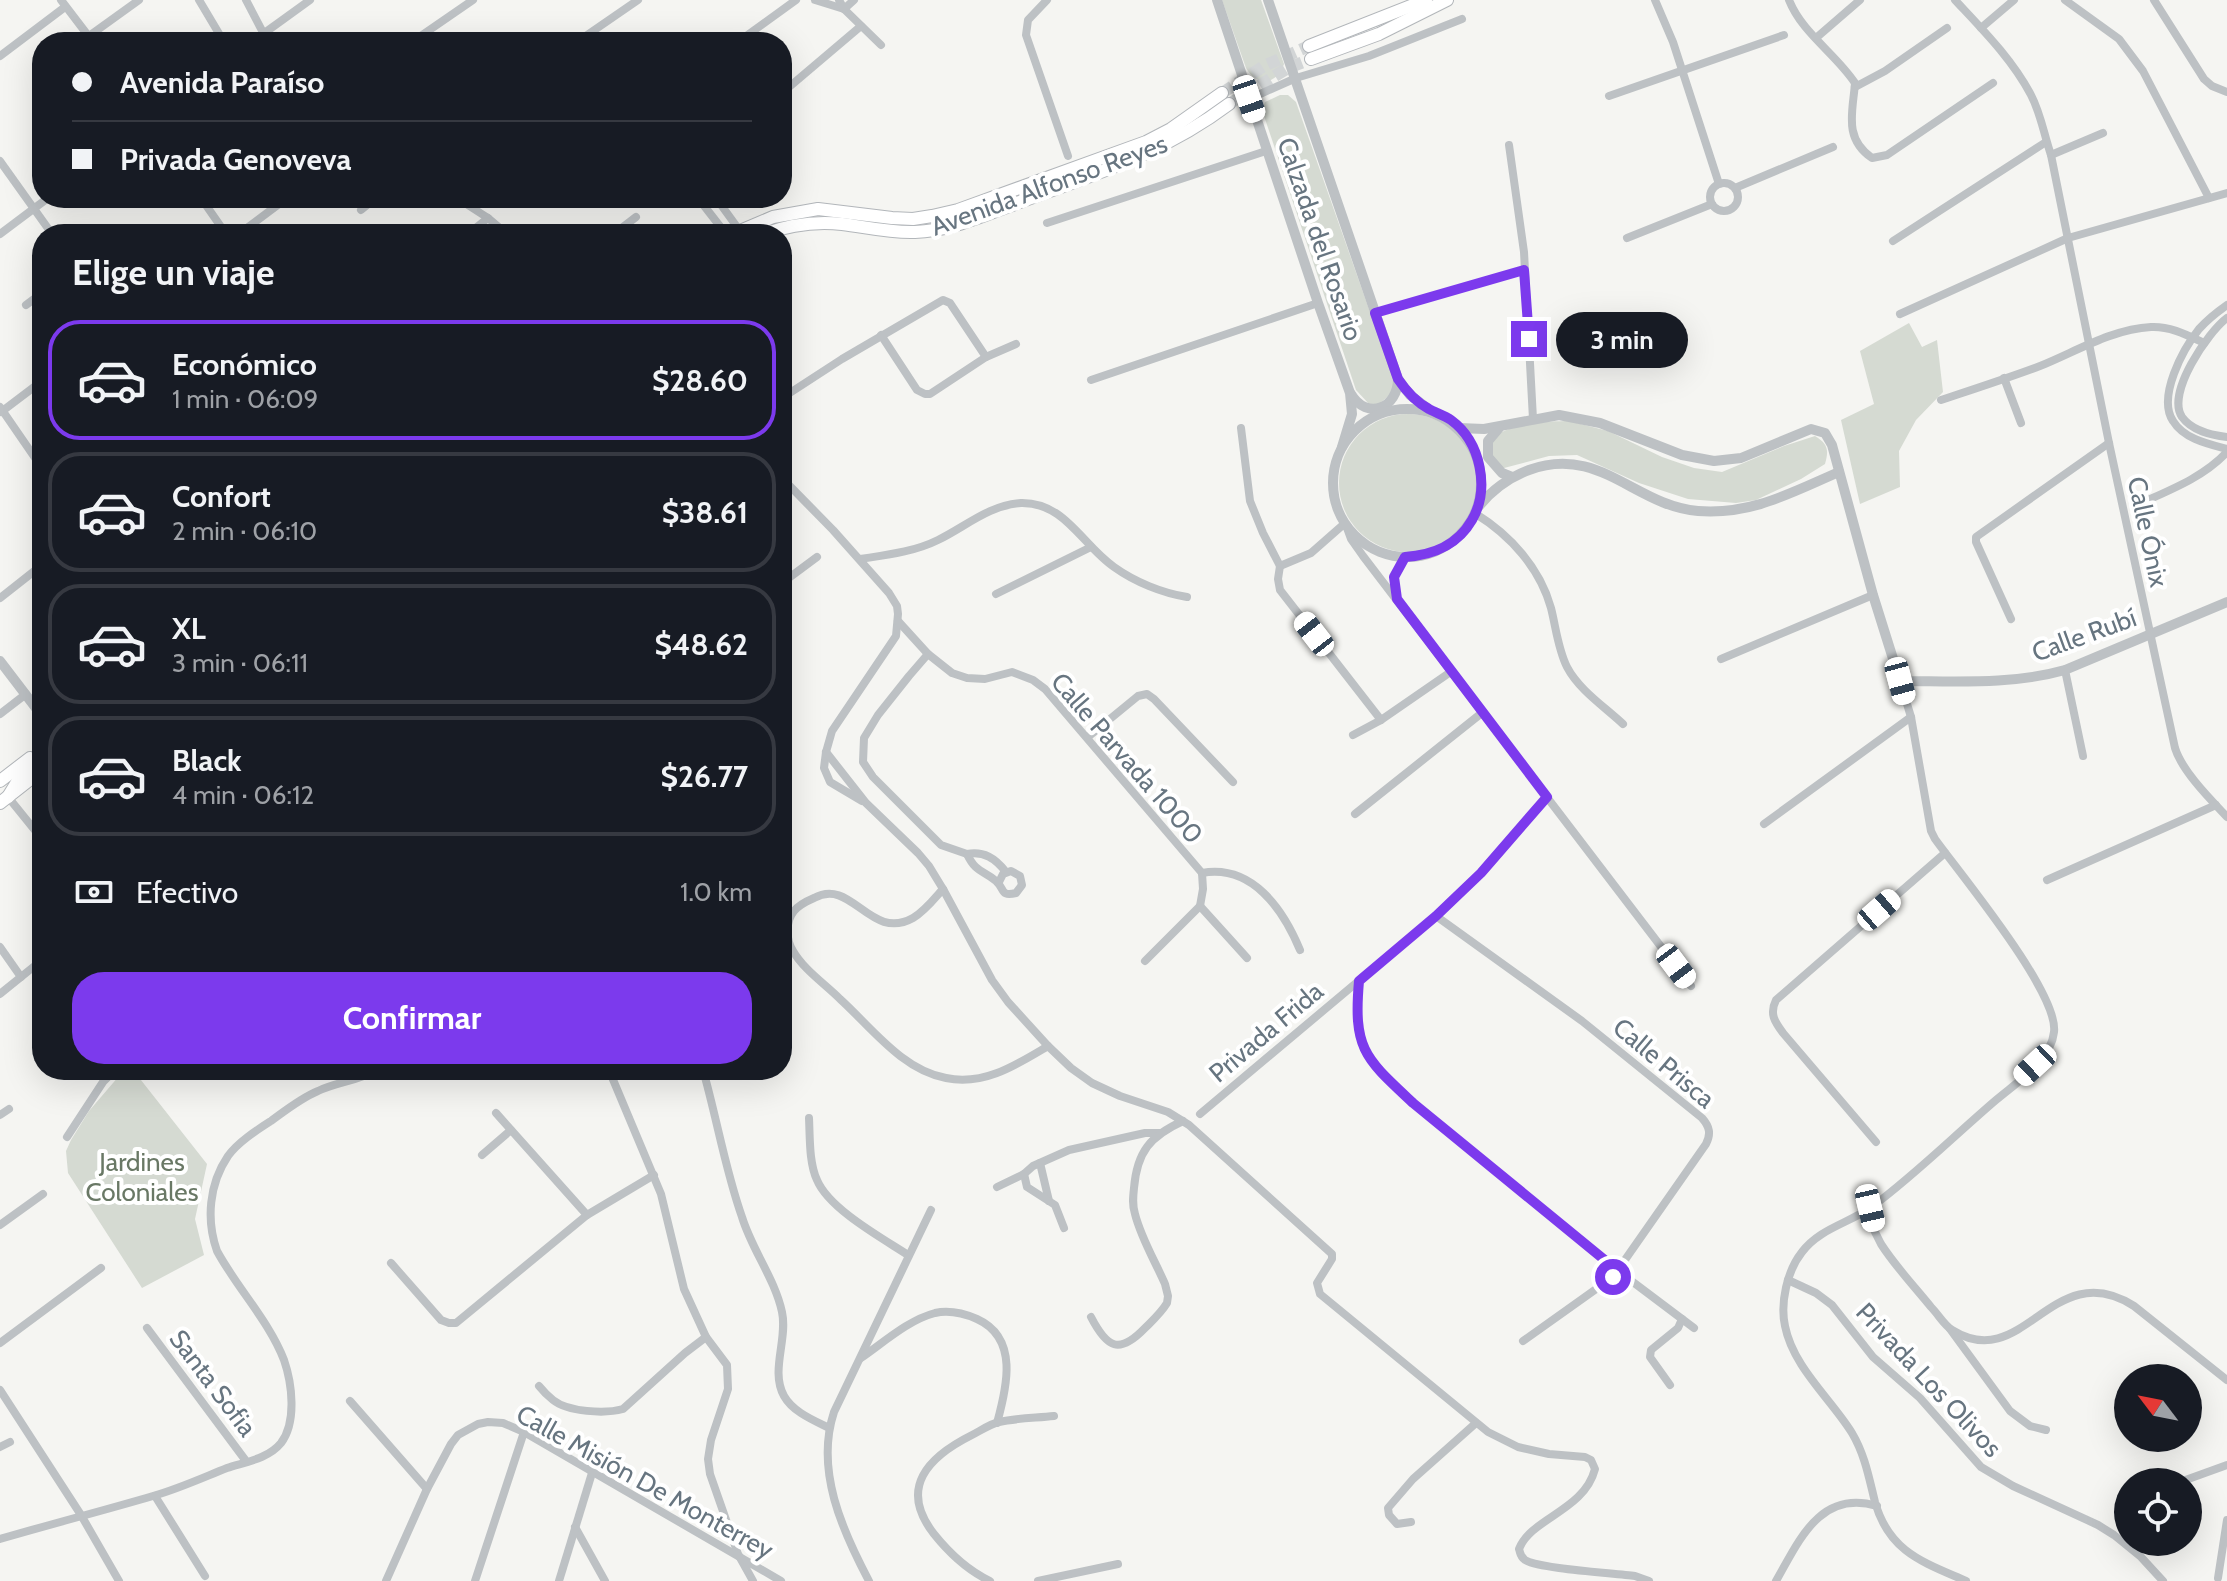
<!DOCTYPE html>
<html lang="es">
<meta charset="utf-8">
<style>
body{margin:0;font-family:Cabin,sans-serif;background:#20242c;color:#f1f3f6;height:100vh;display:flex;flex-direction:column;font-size:30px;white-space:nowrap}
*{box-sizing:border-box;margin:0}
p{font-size:26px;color:#9ea1a6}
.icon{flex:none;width:44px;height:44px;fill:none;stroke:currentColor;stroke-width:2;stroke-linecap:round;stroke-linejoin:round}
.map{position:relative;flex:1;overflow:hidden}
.details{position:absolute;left:32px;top:224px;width:760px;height:856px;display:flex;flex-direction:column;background:#171b24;border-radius:32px;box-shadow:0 8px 32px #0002}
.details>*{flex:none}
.guide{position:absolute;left:32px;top:32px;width:760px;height:176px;border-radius:32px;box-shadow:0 8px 32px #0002;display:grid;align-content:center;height:176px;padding:0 40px;background:#171b24}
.needle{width:52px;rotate:302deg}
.fabs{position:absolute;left:2114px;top:1364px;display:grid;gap:16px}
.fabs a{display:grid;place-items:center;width:88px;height:88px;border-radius:50%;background:#171b24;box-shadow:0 8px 32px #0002;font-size:40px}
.end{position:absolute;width:36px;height:36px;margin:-18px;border:10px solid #7c3aed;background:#fff;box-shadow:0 0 0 4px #fff}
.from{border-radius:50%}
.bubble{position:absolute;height:56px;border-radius:28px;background:#171b24;box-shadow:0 8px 32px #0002;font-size:26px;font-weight:700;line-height:56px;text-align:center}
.car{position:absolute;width:24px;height:48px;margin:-24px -12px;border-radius:10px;box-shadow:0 0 6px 2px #0007;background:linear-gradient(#fff 24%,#345 0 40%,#fff 0 76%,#345 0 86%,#fff 0)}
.guide b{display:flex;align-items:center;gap:28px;height:76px;font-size:30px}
.guide b+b{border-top:2px solid #363941}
.guide i{width:20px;height:20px;background:#f1f3f6}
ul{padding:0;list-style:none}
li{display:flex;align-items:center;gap:24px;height:120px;margin:0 16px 12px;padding:0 24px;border:4px solid #363941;border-radius:32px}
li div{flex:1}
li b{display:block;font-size:30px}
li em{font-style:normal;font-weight:700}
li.selected{border-color:#7c3aed}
li>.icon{width:72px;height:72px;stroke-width:1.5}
h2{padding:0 40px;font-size:36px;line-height:96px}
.pay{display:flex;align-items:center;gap:20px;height:88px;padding:0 40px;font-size:30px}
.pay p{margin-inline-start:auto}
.primary-button{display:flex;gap:16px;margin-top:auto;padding:16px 40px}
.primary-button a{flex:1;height:92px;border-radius:32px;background:#7c3aed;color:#fff;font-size:32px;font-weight:700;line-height:92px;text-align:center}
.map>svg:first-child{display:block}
</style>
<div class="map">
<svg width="2227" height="1581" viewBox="0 0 2227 1581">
<rect width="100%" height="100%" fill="#f5f5f2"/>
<g fill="#d5dad2">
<path d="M1222 0H1261L1284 64C1277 85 1257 87 1246 68Z"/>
<path d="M1280 95H1288L1296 102 1395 383 1393 392 1379 404H1369L1356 390 1262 110 1265 102Z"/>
<path d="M1909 323 1922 347 1937 340 1943 392 1916 420 1899 451 1900 487 1860 504 1841 420 1874 404 1860 351Z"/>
<circle cx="1408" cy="483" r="69"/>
<path d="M1569 421 1608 431 1662 457 1694 468 1722 472 1784 446 1815 436C1828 444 1829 450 1825 464L1801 479 1756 500 1736 503 1688 499 1639 483 1577 455 1549 456 1504 468 1497 465 1491 458C1491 452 1491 445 1494 439 1504 423 1552 421 1569 421Z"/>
<path d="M137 1075 207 1164 195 1219 204 1255 142 1288 68 1173 66 1151 71 1140 89 1111 119 1076Z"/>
</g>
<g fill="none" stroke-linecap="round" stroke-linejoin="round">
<g stroke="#d2d5d6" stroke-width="12" stroke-dasharray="12 6" stroke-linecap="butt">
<path d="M1222 93 1264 66 1309 46"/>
<path d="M1229 104 1288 68 1311 59"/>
</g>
<g stroke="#b2b6ba" stroke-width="14">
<g id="secondary">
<path d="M1309 46 1426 0"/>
<path d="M1311 59 1379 34 1447 0"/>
<path d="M733 234 773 217 818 209 892 218 913 219 932 216 958 210 1146 142 1171 129 1222 93"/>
<path d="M764 234C789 225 815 221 842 224 866 227 890 233 915 232 951 231 986 214 1020 202 1095 174 1164 153 1229 104"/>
<path d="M0 781 30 758"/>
<path d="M8 797 19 779 42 756"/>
<path d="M0 803 42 770"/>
</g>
</g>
<g stroke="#bdc1c4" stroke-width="8">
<path d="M61 0 93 42"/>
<path d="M199 0 224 42"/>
<path d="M246 0 268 42"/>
<path d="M815 0 844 9 881 45"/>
<path d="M839 0 844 9 854 0"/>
<path d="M1047 0 1028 20 1026 35 1068 156"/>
<path d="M1655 0 1673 42 1719 184"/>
<path d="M1789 0C1802 33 1836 54 1855 83 1853 111 1843 138 1872 158L1887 155 1993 83"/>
<path d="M1955 0C1982 29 2012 59 2031 95 2041 114 2044 135 2051 155L2109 443 2175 748C2182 771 2210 799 2227 817"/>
<path d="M2065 0 2119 39 2143 71 2209 198"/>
<path d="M2154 0 2204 79 2212 86 2227 92"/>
<path d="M1981 28 2014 0"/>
<path d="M89 36 139 0"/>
<path d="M1816 38 1860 0"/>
<path d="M252 42 310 0"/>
<path d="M412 42 473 0"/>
<path d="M577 42 638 0"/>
<path d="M738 42 796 0"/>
<path d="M0 56 65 7"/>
<path d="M1855 87 1885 71 1947 28"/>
<path d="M782 93 861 26"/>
<path d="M1609 96 1784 35"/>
<path d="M1249 99 1296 78 1369 56 1462 19"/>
<path d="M1509 145 1524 252 1533 419"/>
<path d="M2051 155 2103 133"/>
<path d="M0 161 52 234"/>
<circle cx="1724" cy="197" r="14"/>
<path d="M1735 188 1833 147"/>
<path d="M201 198 226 234"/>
<path d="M457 198 488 218 507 234"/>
<path d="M698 198 726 234"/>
<path d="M716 198 740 231"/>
<path d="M361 210 376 198"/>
<path d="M1047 223 1266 151"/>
<path d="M0 234 48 198"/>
<path d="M239 234 287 198"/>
<path d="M468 234 488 218"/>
<path d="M614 234 636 217"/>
<path d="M1627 238 1712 204"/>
<path d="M1893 241 2046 142"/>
<path d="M26 305 42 293"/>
<path d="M2227 305C2217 312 2207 320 2199 329 2183 349 2157 397 2173 421 2184 439 2208 444 2227 449"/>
<path d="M1375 313 1524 270"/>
<path d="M1900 314 2068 238 2227 193"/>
<path d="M2227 318C2208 332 2166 393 2182 417 2192 431 2211 435 2227 437"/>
<path d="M881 335 917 390 925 394H930L986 357 1016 344"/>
<path d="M2004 378 2021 423"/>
<path d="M1091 380 1318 303"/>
<path d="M782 398 842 359 943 300 950 303 986 357"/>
<path d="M1941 400C1974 389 2008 378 2040 366 2075 352 2112 329 2151 327 2170 326 2187 335 2204 343"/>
<path d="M0 407 42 468"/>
<path d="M1 412 42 381"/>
<path d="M1241 428 1250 501 1263 533 1280 566"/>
<path d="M782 478 833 530 889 593 897 606 898 614 896 636 832 731 826 752 824 768 830 782 862 801"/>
<path d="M2139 504C2170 490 2204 477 2227 452"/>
<path d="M1476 514C1510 535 1540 568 1551 608 1556 628 1558 649 1567 667 1579 690 1605 707 1623 724"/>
<path d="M1347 528 1351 539 1363 556 1691 986"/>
<path d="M860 559C886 555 914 552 938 540 965 527 989 505 1021 503 1065 502 1082 545 1114 567 1135 582 1162 593 1187 597"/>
<path d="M1280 566 1278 579 1280 590 1381 720"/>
<path d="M1280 566 1311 553 1344 524"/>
<path d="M782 583 817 557"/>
<path d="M996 594 1091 547"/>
<path d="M1396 594 1394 577 1405 557"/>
<path d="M0 598 42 565"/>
<path d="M2011 619 1976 542V537L2109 443"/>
<path d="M898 621 928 654 952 673 967 678 985 679 1012 672 1033 680 1045 689 1202 873"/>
<path d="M928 654 909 676 878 715 864 738 863 762 873 777 941 845 967 854C976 873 983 870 996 881 1005 889 1000 897 1016 893L1022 885 1020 876 1011 871 1003 874 999 882"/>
<path d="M1721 659 1873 595"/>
<path d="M2065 670 2083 756"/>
<path d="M1900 681 1911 717 1931 831 1935 839C1961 875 2059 993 2054 1032 2051 1061 2017 1082 1996 1100 1955 1135 1916 1174 1873 1206 1850 1223 1820 1228 1802 1252 1787 1271 1780 1303 1785 1326 1793 1367 1831 1399 1852 1433 1865 1455 1869 1478 1875 1502 1889 1552 1923 1562 1966 1581"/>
<path d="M0 714 26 694"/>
<path d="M1353 735 1381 720 1452 671"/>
<path d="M1088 737 1138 696 1147 694 1154 699 1233 782"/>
<path d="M826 752 866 803 918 853 929 866 943 889 992 980 1008 1002 1048 1046 1071 1068 1092 1083 1120 1096 1168 1112 1189 1125 1332 1254V1259L1317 1283 1320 1294 1488 1432 1518 1447 1549 1454 1585 1457 1591 1460 1595 1469C1584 1511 1531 1518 1519 1549 1521 1555 1520 1556 1525 1560 1539 1569 1614 1573 1635 1576L1649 1581"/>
<path d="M8 797 42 839"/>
<path d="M1355 814 1483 712"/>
<path d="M1764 824 1911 717"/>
<path d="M967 854C984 851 995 858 1006 872"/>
<path d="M1202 873C1252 864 1283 909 1300 950"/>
<path d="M2047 880 2216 805"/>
<path d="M943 889C934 899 925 911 913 918 870 942 852 877 814 898 807 901 799 905 794 911 785 922 786 940 793 951 804 970 825 984 840 999 871 1027 902 1070 946 1078 984 1086 1016 1065 1048 1046"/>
<path d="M1200 906 1247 958"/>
<path d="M1436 916 1582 1021 1702 1118C1710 1127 1711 1134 1706 1144L1613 1277 1523 1341"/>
<path d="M0 947 21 977"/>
<path d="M1145 961 1200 906 1203 889 1202 873"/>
<path d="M1359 981C1353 1050 1364 1058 1413 1103L1617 1270 1694 1328"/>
<path d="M0 994 42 960"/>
<path d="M609 1070 661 1194 684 1289 706 1337 727 1365 728 1389 711 1440 708 1459 710 1474 738 1554 753 1581"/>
<path d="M703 1070C717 1119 725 1169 742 1217 752 1250 775 1279 782 1312 788 1339 770 1371 784 1396 793 1412 813 1420 829 1428"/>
<path d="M341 1082 343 1070"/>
<path d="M496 1113 587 1215"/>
<path d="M1200 1114 1436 916 1481 873 1547 797"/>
<path d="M0 1115 9 1109"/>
<path d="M809 1118C810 1138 809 1163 817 1180 829 1209 882 1238 908 1255"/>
<path d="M67 1137 103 1082 115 1070"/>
<path d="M1876 1142 1783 1033C1775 1022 1769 1014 1776 1000L1945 853"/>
<path d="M482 1155 511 1130"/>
<path d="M1040 1163 1049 1201"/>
<path d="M1024 1174 1027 1187 1055 1205 1064 1228"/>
<path d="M997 1187 1024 1174 1033 1166 1069 1150 1145 1133H1160"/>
<path d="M1870 1208 1875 1232 1881 1244C1895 1266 1914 1286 1931 1307 1938 1314 1944 1325 1952 1330 2024 1375 2052 1254 2134 1306L2227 1380"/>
<path d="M0 1225 43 1194"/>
<path d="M391 1263 441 1320 449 1323H456L587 1215 654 1175"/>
<path d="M1788 1280 1816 1293 1832 1305 1873 1357 1920 1398 1981 1467 2013 1486 2098 1525 2114 1535 2141 1557 2163 1581"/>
<path d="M1091 1317C1107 1348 1119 1355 1145 1328 1153 1320 1161 1313 1167 1303L1168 1296 1165 1284C1155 1261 1141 1238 1135 1214 1132 1205 1133 1197 1134 1188 1137 1152 1150 1136 1183 1121"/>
<path d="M147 1328 246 1461"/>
<path d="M1950 1329 2010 1411 2030 1426 2046 1430"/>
<path d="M0 1343 101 1268"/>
<path d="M861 1358C883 1343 908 1320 935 1313 949 1310 963 1313 977 1319 1019 1338 1007 1387 997 1423"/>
<path d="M1670 1385 1650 1357 1651 1350 1678 1328 1682 1319"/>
<path d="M539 1386C543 1391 548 1396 553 1400 568 1412 605 1414 623 1409L685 1353 706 1337"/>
<path d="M0 1390 81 1515 119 1581"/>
<path d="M350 1401 427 1489"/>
<path d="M0 1447 10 1442"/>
<path d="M2180 1482 2227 1465"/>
<path d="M155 1496 205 1576"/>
<path d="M1411 1522 1397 1524 1389 1515 1388 1508 1413 1479 1476 1423"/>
<path d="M575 1527 605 1581"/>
<path d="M0 1539C51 1524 102 1511 153 1496 178 1489 202 1478 227 1468 245 1462 268 1459 281 1443 297 1422 292 1383 284 1360 269 1321 237 1288 217 1251 206 1220 209 1184 228 1156 238 1142 257 1130 271 1121 286 1110 301 1098 318 1091 337 1082 358 1081 376 1070"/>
<path d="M2218 1578 2227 1520"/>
<path d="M386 1581 427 1489 451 1444 458 1435 478 1424 488 1422 503 1423 524 1432 781 1581"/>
<path d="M475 1581 524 1432"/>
<path d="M559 1581 592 1473"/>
<path d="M869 1581C842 1530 815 1470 834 1412L931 1210"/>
<path d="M990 1581C967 1570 950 1554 934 1534 898 1488 928 1457 972 1435 980 1431 990 1424 999 1422 1017 1418 1036 1418 1054 1416"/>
<path d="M1038 1581 1118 1564"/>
<path d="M1776 1581C1799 1541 1820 1489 1877 1506"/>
</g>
<g stroke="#bdc1c4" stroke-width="10">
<path d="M1217 0 1318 303 1350 393 1352 414 1342 447"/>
<path d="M1268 0 1398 379 1410 395 1427 408"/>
<path d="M1351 394C1367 421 1398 408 1398 379"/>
<circle cx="1407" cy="483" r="74"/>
<path d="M1459 428 1484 429 1559 415 1600 423 1682 455 1714 461 1741 458 1811 429 1825 433 1832 445 1873 595 1900 681C1956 681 2012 685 2065 670L2227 602"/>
<path d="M1499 428 1488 441V457L1502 473 1512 477"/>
<path d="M1479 506C1493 489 1508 478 1529 470 1599 444 1635 506 1698 511 1752 515 1790 493 1839 472"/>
<path d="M0 661 42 716"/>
</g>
<use href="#secondary" stroke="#fff" stroke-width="12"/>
</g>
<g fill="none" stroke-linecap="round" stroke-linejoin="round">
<path stroke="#7c3aed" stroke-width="10" d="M1529 339 1524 270 1375 313 1398 379C1406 391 1416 402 1429 409 1436 413 1444 415 1451 420 1481 442 1490 489 1472 520 1457 546 1433 555 1405 557L1394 577 1397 599 1547 797 1481 873 1436 916 1359 981C1353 1050 1365 1058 1413 1103L1617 1270 1613 1277"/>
</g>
<g text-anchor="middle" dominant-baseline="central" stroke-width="8" stroke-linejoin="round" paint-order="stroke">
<g font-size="26" fill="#677580" stroke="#fff">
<text transform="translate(1049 185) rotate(-20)">Avenida Alfonso Reyes</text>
<text transform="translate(1320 239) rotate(71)">Calzada del Rosario</text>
<text transform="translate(2148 532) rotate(78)">Calle Ónix</text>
<text transform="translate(2084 635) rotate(-20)">Calle Rubí</text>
<text transform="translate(1127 758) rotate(49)">Calle Parvada 1000</text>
<text transform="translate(1266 1032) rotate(-40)">Privada Frida</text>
<text transform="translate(1664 1063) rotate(40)">Calle Prisca</text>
<text transform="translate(1929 1380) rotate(47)">Privada Los Olivos</text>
<text transform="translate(213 1383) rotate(53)">Santa Sofia</text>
<text transform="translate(645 1482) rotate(29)">Calle Misión De Monterrey</text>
</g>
<g font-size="26" fill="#697865" stroke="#fff">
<text x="142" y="1162">Jardines<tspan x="142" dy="30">Coloniales</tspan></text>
</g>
</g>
</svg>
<div class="fabs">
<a><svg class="needle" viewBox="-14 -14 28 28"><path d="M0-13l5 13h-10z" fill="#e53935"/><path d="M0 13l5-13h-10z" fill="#9ea1a6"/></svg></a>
<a><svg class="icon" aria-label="locate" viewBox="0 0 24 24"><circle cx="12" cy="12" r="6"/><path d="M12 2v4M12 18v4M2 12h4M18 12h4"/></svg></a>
</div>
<i class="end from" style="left:1613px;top:1277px"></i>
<i class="end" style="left:1529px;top:339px"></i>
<div class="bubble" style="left:1556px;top:312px;width:132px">3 min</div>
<i class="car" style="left:1249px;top:99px;rotate:161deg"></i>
<i class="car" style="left:1314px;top:634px;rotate:322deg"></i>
<i class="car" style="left:1900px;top:681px;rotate:165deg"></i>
<i class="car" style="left:1879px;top:910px;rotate:49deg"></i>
<i class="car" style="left:1676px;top:966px;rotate:143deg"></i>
<i class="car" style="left:2035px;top:1065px;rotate:227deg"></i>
<i class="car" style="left:1870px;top:1208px;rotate:167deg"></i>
<div class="guide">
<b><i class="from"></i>Avenida Paraíso</b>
<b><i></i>Privada Genoveva</b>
</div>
<section class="details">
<h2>Elige un viaje</h2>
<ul>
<li class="selected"><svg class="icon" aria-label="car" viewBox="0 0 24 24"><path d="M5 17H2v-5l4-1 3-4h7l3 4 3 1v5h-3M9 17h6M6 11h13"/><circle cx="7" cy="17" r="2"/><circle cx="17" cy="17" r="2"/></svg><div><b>Económico</b><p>1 min · 06:09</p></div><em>$28.60</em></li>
<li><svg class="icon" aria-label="car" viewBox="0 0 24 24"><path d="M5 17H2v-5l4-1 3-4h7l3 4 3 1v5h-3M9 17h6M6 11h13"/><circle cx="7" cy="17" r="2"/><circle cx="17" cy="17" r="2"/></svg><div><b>Confort</b><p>2 min · 06:10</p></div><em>$38.61</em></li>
<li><svg class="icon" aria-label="car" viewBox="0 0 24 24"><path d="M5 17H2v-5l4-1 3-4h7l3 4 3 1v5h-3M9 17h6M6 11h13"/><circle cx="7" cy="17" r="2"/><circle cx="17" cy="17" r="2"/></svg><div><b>XL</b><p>3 min · 06:11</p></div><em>$48.62</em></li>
<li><svg class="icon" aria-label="car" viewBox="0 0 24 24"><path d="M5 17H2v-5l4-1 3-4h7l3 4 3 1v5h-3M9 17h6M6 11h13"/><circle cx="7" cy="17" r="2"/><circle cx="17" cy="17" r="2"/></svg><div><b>Black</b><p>4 min · 06:12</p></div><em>$26.77</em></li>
</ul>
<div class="pay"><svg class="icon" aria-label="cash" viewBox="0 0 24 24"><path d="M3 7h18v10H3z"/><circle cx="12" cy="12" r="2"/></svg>Efectivo<p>1.0 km</p></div>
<div class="primary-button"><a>Confirmar</a></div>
</section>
</div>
